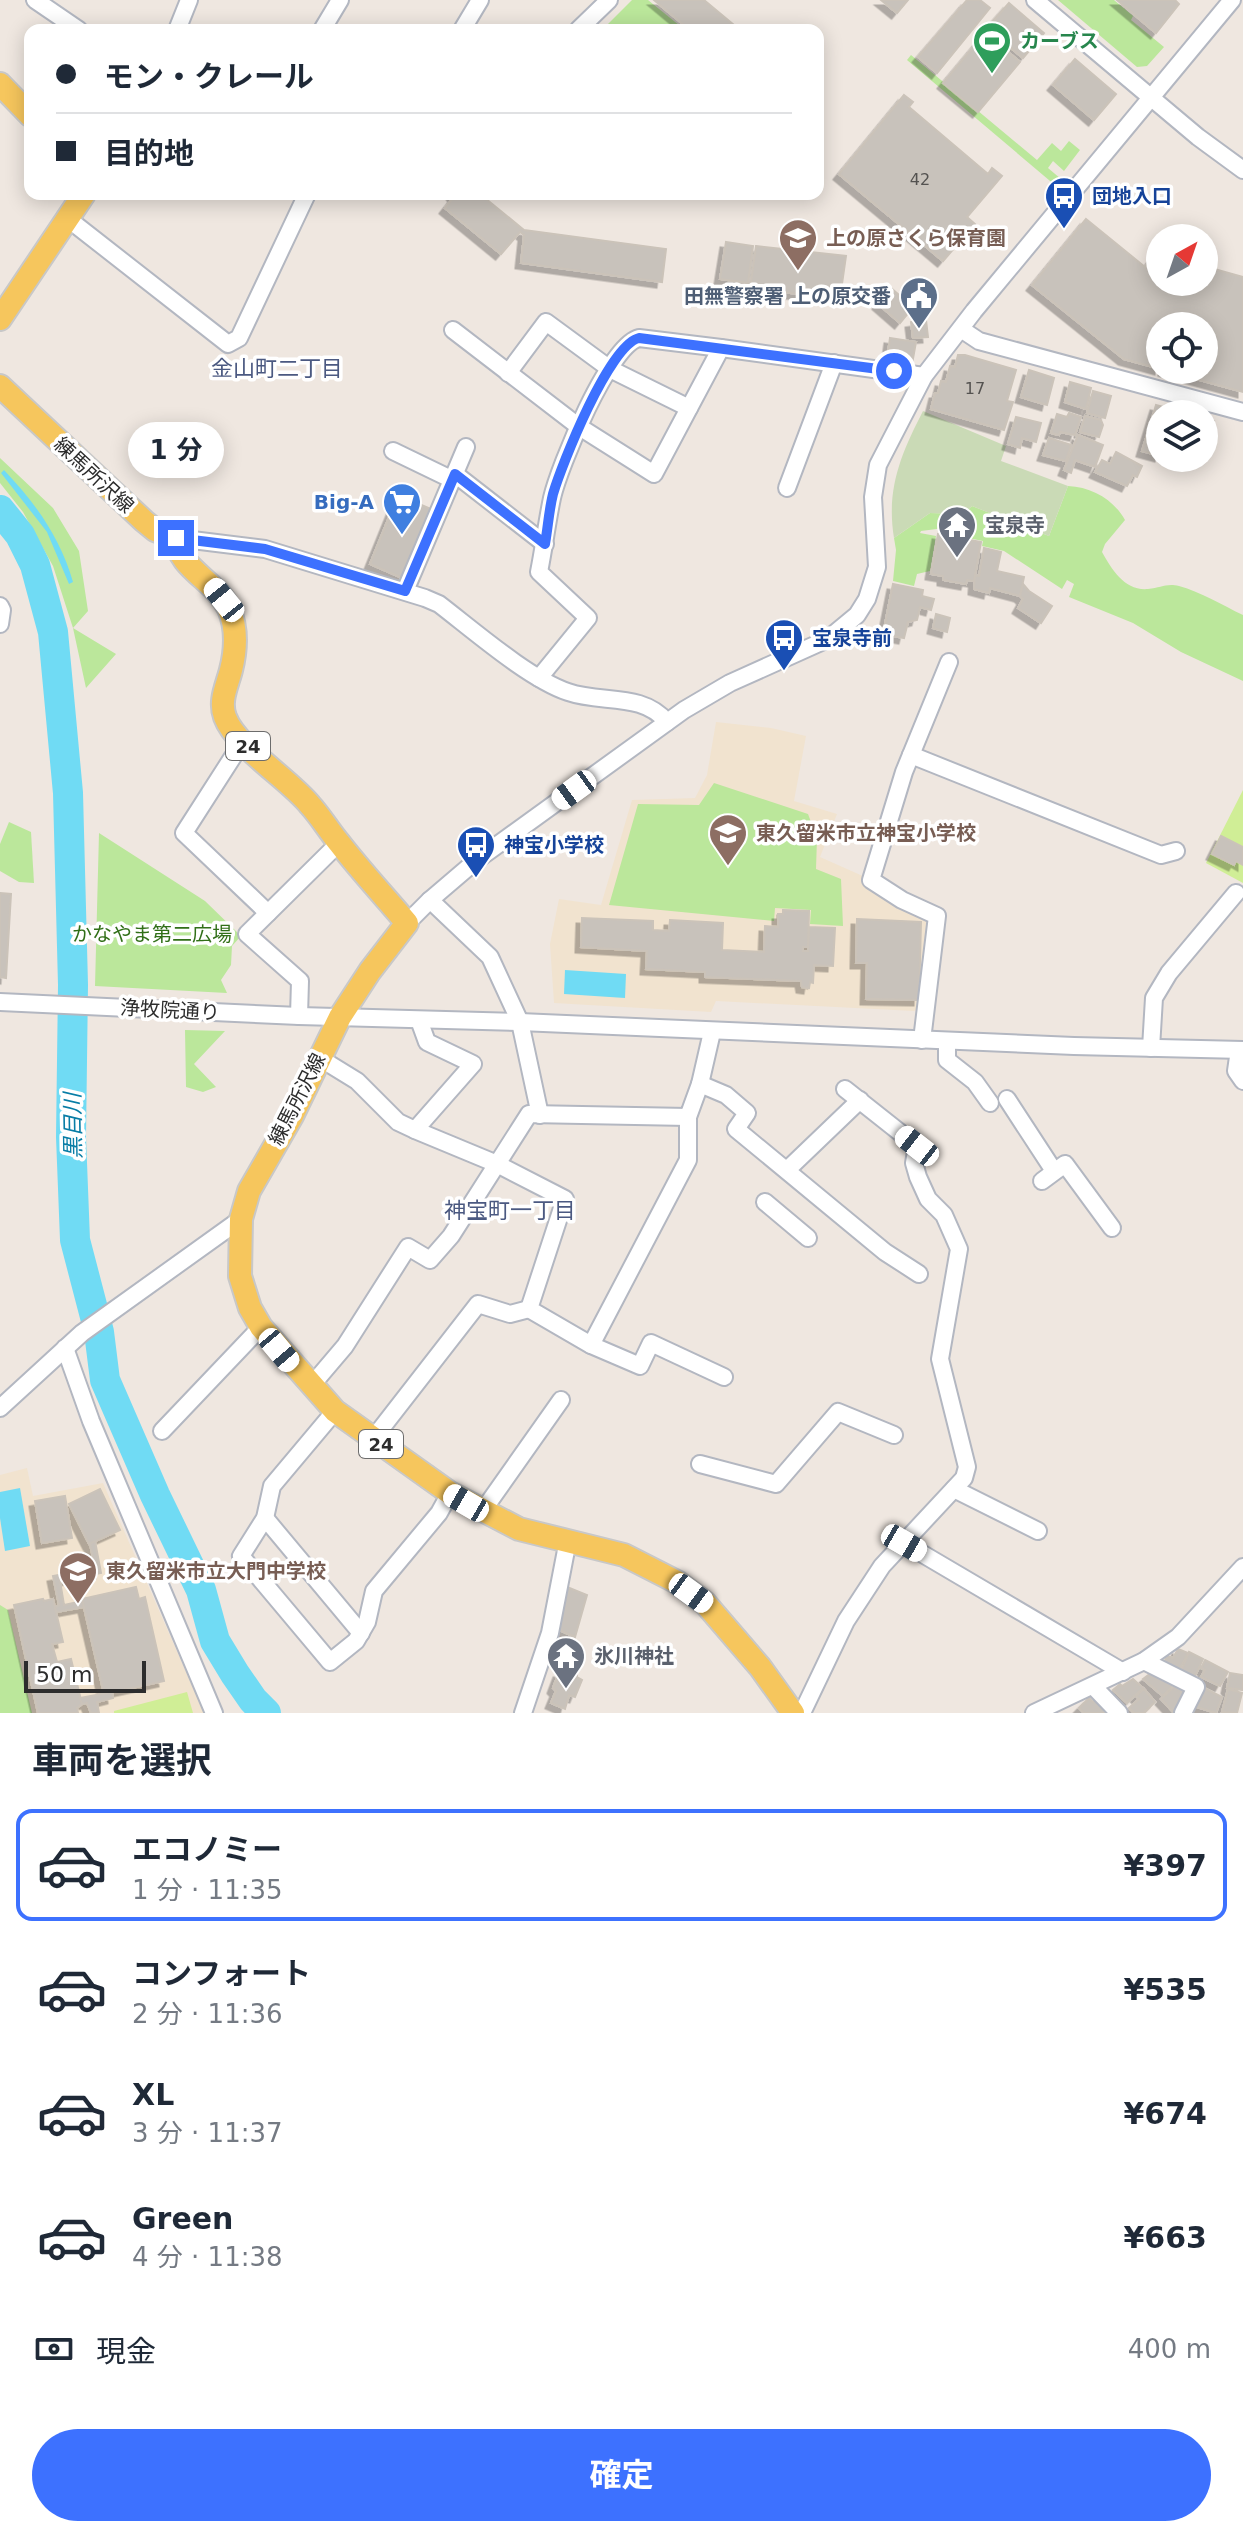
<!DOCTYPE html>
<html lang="ja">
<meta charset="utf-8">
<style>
body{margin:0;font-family:"DejaVu Sans","Noto Sans JP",sans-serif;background:#f6f6f7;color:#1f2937;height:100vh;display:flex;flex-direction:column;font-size:30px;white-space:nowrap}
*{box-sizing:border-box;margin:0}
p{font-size:26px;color:#747a83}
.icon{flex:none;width:44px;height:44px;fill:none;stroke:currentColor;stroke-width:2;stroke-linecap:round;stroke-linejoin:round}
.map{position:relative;height:1713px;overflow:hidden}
.drawer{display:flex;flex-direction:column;background:#fff;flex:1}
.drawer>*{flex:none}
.banner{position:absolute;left:24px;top:24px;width:800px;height:176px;border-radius:16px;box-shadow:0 4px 20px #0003;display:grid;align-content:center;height:176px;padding:0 32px;background:#fff}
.needle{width:52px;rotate:40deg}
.buttons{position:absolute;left:1146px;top:224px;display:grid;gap:16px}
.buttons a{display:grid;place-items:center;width:72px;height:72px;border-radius:50%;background:#fff;box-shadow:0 4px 20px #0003;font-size:40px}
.scale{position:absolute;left:24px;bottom:20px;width:122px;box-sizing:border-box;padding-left:8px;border:4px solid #2d2d2d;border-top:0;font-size:22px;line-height:28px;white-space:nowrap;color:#2d2d2d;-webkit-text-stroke:6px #fff;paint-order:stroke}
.end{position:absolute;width:36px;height:36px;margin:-18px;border:10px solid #3d71ff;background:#fff;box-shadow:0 0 0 4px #fff}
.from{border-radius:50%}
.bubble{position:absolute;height:56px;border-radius:28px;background:#fff;box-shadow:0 4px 20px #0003;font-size:26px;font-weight:700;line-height:56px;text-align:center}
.car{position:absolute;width:24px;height:48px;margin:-24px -12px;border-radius:10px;box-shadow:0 0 6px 2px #0007;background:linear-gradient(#fff 24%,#345 0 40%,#fff 0 76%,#345 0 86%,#fff 0)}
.banner b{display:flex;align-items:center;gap:28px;height:76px;font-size:30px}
.banner b+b{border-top:2px solid #e0e1e3}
.banner i{width:20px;height:20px;background:#1f2937}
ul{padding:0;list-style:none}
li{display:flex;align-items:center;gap:24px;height:112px;margin:0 16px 12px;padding:0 16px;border:4px solid transparent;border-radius:16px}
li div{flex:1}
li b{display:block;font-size:30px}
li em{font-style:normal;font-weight:700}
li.active{border-color:#3d71ff}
li>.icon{width:72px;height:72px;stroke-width:1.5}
h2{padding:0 32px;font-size:36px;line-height:96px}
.pay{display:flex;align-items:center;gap:20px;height:88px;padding:0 32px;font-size:30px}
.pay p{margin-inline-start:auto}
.cta{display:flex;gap:16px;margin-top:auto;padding:16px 32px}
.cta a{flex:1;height:92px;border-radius:48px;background:#3d71ff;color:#fff;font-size:32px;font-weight:700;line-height:92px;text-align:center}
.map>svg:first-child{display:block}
</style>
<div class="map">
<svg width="1243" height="1713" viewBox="0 0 1243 1713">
<defs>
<filter id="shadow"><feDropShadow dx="-5.5" dy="5.5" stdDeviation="0" flood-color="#0004"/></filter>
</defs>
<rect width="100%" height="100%" fill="#efe7e0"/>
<g fill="#f1e3cf">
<path d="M716 722 771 728 806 736 794 801 837 814 820 857 865 877 930 917 921 1008 914 1011 716 1001 711 1012 554 1003 550 944 559 899 601 905 632 800 695 798 707 775Z"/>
<path d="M27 1468 33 1496 103 1483 204 1713H0V1475Z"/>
</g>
<g fill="#bbe79b">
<path d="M632 0H648L685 30H612L607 25Z"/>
<path d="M1058 0H1114L1133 16 1131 20 1164 47 1147 66 1137 67Z"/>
<path d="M911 55 1037 160 1052 143 1061 151 1069 141 1080 150 1064 171 1053 161 1048 168 1061 179 1056 186 907 60Z"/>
<path d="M0 458 53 508 79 551 88 611 73 628 116 654 86 688 73 628 53 566 23 512 0 483Z"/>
<path d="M1068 486C1092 487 1114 500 1125 520L1105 544 1102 552C1112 570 1125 591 1148 589 1161 588 1166 583 1179 586 1201 592 1222 605 1243 615V681L1181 652 1133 623 1069 597 1074 584 1067 580 1062 589 1004 551 982 546 983 541 958 536 960 526 921 531 920 533 936 536 930 571 917 574 914 586 893 581 896 550 894 538 930 513 963 514 972 506 1049 536Z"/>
<path d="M714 783 808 814 817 838 816 869 841 879 843 926 810 924 811 910 775 908 774 921 609 905 638 804 699 805Z"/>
<path d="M9 822 31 832 34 883 19 882 0 871V844Z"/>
<path d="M99 833 205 901 241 936 232 946 231 965 221 980 227 993 95 986Z"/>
<path d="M185 1030 225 1031 194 1064 216 1087 203 1092 186 1087Z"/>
<path d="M0 1605 8 1610 32 1713H0Z"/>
</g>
<path fill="#cadab6" d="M923 411 1006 446 1001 461 1068 486 1049 536 972 506 963 514 930 513 894 538C886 489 901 454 923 411Z"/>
<g fill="#d0ee96">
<path d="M1243 790V883L1206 863Z"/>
<path d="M187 1692 193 1713H114V1711Z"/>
</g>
<g fill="#70dbf4">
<path d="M4 470C36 504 60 537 73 582L69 584 47 532 1 473Z"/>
<path d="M565 970 626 974 625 998 564 994Z"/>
<path d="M20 1488 30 1546 5 1551 0 1518V1492Z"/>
</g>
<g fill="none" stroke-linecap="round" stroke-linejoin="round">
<path stroke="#70dbf4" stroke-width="30" d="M0 510 20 535 35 565 53 632 68 793 73 985 71 1137 75 1240 99 1332 105 1380 155 1495 201 1590 215 1641 235 1674 253 1700 266 1713"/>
</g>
<g fill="#c8c2bb" stroke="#cbc3b9" stroke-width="2" filter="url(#shadow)">
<path d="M654 0H704L740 30H690Z"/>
<path d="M881 0H908L897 13Z"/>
<path d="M967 0H980L990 8 937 73 918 57Z"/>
<path d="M1117 0H1175L1179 4 1156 33Z"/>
<path d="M1009 3 1044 33 1023 58 987 28Z"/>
<path d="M985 33 1020 62 978 112 943 83Z"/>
<path d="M1075 59 1116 94 1094 120 1053 85Z"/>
<path d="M904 95 913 102 909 107 988 174 992 168 1002 176 967 217 975 224 943 261 839 174Z"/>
<path d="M480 194 524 230 666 249 662 282 521 263 524 235 520 232 501 254 445 208 454 197 452 194Z"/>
<path d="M1086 219 1145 267 1157 252 1160 253V282H1204V266L1243 277V392L1163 370H1204V326H1160V369L1124 359 1032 285Z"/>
<path d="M726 242 753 246 748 283 720 279Z"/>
<path d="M756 246 846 256 840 298 750 289Z"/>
<path d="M891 288 913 307 900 323 878 304Z"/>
<path d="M926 320 928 337 913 338 911 322Z"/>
<path d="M890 338 916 342 912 364 887 360Z"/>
<path d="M958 355H965L1016 370 1007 401 1013 402 1004 430 931 409 935 393H938L941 381 946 382 950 366 955 367Z"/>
<path d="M1029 370 1054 378 1047 405 1021 397Z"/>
<path d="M1070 382 1091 388 1086 409 1065 402Z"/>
<path d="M1093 391 1111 396 1105 418 1087 413Z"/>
<path d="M1156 405 1189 414H1160V456L1142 451Z"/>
<path d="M1069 413 1081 417 1075 435 1060 432 1059 435 1051 433 1057 414 1067 417Z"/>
<path d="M1085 416 1101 420 1103 425 1099 437 1080 432Z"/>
<path d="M1016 417 1041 423 1036 442 1022 438 1020 448 1008 444Z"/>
<path d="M1204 418 1214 421 1204 457Z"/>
<path d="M1078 435 1103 445 1095 467 1075 460 1071 473 1064 470Z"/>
<path d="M1049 438 1071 445 1066 461 1043 455Z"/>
<path d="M1116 452 1142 466 1137 477 1133 475 1127 486 1095 472 1102 460 1110 464Z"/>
<path d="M398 495 431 509 402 578 370 564Z"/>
<path d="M938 534 981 542 974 581 967 580 966 584 943 580V576L931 574Z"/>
<path d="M984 548 1001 552 997 571 1024 577 1020 596 990 588 989 593 974 589 975 575 979 576Z"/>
<path d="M893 584 923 590 922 596 934 599 931 610 920 607 917 620 908 622 904 638 883 634Z"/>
<path d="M1023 584 1029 591 1052 606 1041 623 1018 608 1023 599 1020 596Z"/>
<path d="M936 614 950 618 947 632 933 628Z"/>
<path d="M1221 836 1243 847V865L1236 861 1234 865 1212 854Z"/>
<path d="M0 893 11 894 6 978 0 977Z"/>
<path d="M783 910 809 911 808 947H803V951H808L809 927 835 928 833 966 814 965 813 983 810 982 809 988 802 987 801 981 705 977V972L646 969 647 951 581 947 582 918 653 921V930L669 931 670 920 723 923 722 950 764 952 765 926 778 927V914H783Z"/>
<path d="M857 919 921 922 919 1000 866 999 867 963H856Z"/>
<path d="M100 1489 120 1530 89 1544 69 1504Z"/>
<path d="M65 1496 72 1538 42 1543 35 1501Z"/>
<path d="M95 1541 101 1573 60 1581 64 1605 83 1601 84 1607 56 1612 55 1607 59 1605 53 1576 95 1568 90 1544Z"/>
<path d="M136 1587 139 1599 145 1597 164 1681 104 1694 82 1599Z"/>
<path d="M567 1587 587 1595 575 1637 557 1629Z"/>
<path d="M43 1599 44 1601 53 1599 63 1642 52 1644 57 1662 71 1659 82 1704 77 1708 78 1713H38L14 1605Z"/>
<path d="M1178 1649 1188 1653 1178 1672 1163 1665 1167 1656 1173 1658Z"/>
<path d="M1189 1652 1203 1659 1195 1676 1191 1678 1181 1672Z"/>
<path d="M1205 1660 1228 1672 1220 1686 1201 1677 1205 1670 1201 1668Z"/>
<path d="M566 1669 577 1674V1677L582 1680 575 1697 569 1695 565 1709 551 1703 556 1691 553 1688 559 1672 565 1674Z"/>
<path d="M1151 1673 1173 1685 1163 1696 1143 1679Z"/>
<path d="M1230 1673 1243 1675V1690L1227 1688Z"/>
<path d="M1133 1679 1143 1688 1127 1703 1113 1690 1120 1684 1122 1686Z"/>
<path d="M1176 1685 1187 1693 1174 1713 1161 1699Z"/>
<path d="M1204 1688 1222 1697 1216 1713 1197 1707Z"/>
<path d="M1144 1689 1155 1702 1144 1713H1134L1129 1708 1139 1699 1136 1696Z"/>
<path d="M1228 1689 1242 1693 1237 1713 1222 1712Z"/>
<path d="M112 1692 113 1698 97 1702 99 1713H91L87 1703 82 1704 80 1698Z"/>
<path d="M1089 1698 1093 1702 1095 1700 1107 1713H1084L1079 1708Z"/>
</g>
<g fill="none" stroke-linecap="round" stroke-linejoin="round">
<g stroke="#b3b7c1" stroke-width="20">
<g id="minor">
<path d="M35 0 79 30"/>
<path d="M1035 0 1198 137 1243 170"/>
<path d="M177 30 189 0"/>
<path d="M322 30 340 0"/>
<path d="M462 30 480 0"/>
<path d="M578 30 609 0"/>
<path d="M67 218 228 344 239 338 307 194"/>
<path d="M961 329 979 341 1243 412"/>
<path d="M453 330 578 426 654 474 721 348 924 376"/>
<path d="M508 373 546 322 610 369 689 408"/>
<path d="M393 451 453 480"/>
<path d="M455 474 545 544"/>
<path d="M787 488 834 363"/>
<path d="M176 538 265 549 425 598 439 604C473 630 529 679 568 692 602 704 642 692 667 722"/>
<path d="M405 591 466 447"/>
<path d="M0 606 2 610 0 624"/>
<path d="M539 678 588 618 539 572C544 547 547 522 552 498 559 467 609 345 639 338L721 348"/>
<path d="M243 741 184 833 268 913"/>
<path d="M911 755 1161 855 1176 851"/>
<path d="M430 900 490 957 520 1022 540 1115"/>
<path d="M407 923 430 900 478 859 684 710 730 683 828 639 857 615 867 599 877 567 873 497 878 465 924 376 974 311 1232 0"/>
<path d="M0 1002 299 1016 520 1022 1074 1046 1243 1050"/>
<path d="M299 1016 300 981 247 934 339 843"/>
<path d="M419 1020 427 1042 473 1064 415 1130 497 1164 565 1199 529 1309 591 1345 640 1366 651 1343 724 1377"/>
<path d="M922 1040 937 916 902 900 871 880 904 772 949 662"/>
<path d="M947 1041V1060L975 1082 990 1103"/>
<path d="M1151 1048 1154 998 1169 973 1236 893"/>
<path d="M1239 1050 1236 1071 1243 1081"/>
<path d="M318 1057 357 1081 398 1122 415 1130"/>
<path d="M700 1084 726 1095 747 1113 736 1129 885 1252 919 1274"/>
<path d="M1007 1099 1054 1171"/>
<path d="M788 1169 860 1100"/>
<path d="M1042 1181 1065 1164 1112 1228"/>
<path d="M765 1202 808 1238"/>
<path d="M591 1345 688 1160V1117"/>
<path d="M65 1348 91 1421 214 1713"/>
<path d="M311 1386 345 1346 408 1247 430 1260 451 1236 529 1114 688 1117 700 1084 712 1032"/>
<path d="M0 1408 82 1333 241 1219"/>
<path d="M335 1411 272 1486 265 1518 241 1556 330 1662 356 1641 367 1622 374 1591 439 1513 450 1493"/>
<path d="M162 1431 261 1327"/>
<path d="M373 1439 478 1304 510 1314 529 1309"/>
<path d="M700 1464 776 1484 838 1412 894 1435"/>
<path d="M954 1489 1038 1531"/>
<path d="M482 1512 561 1400"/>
<path d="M265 1518 361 1633"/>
<path d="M904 1543 1123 1672"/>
<path d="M1144 1661 1196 1687 1183 1713"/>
<path d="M1093 1686 1119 1713"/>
<path d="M523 1713 550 1633 568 1540"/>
<path d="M802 1713 846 1621 882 1566 964 1478 967 1467 940 1359 959 1249 944 1215 928 1199 918 1177 914 1163 917 1146 845 1089"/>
<path d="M1034 1713 1144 1661 1178 1637 1243 1567"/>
</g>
</g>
<g stroke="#c8c8c8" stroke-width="26">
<g id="major">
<path d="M0 84 30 115"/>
<path d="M0 319 84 194"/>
<path d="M0 386 144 521 155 530 176 538C178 569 217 581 229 609 237 628 236 650 231 670 227 686 219 701 225 717 236 747 289 779 310 805 321 817 329 831 340 844 361 871 385 897 407 923L370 971 340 1017 292 1116 249 1191 241 1219 240 1276 250 1308 261 1327 335 1411 450 1493 519 1529 624 1555 677 1582 705 1603 760 1667 793 1713"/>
</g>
</g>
<use href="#minor" stroke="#fff" stroke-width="16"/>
<use href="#major" stroke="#f6c65d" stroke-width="22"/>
</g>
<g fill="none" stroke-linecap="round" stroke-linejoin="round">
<path stroke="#3d71ff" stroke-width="10" d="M176 538 265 549 405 591 455 474 545 544C548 527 549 510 553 494 562 464 609 345 639 338L894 371"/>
</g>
<defs>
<g id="stadium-pin" transform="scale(2)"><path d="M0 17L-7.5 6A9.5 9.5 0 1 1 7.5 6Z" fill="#2e9e5b" stroke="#fff"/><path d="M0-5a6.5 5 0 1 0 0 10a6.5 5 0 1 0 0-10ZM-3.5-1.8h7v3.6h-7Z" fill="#fff"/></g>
<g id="bus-pin" transform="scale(2)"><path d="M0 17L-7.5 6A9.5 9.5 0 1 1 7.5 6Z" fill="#1a4fb4" stroke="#fff"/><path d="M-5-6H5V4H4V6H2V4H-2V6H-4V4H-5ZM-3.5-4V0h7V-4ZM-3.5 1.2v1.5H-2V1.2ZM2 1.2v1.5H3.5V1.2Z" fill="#fff"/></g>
<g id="school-pin" transform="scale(2)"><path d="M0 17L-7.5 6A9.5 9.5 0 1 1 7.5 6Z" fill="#8d6e63" stroke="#fff"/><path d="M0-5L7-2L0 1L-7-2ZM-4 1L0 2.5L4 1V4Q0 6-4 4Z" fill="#fff"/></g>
<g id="civic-pin" transform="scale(2)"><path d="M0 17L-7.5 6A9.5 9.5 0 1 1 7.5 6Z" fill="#5c6f8a" stroke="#fff"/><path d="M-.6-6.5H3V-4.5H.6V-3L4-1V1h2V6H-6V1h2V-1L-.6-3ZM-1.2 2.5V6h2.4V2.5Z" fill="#fff"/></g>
<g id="supermarket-pin" transform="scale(2)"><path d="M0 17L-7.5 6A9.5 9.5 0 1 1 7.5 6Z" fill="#3f7fe0" stroke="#fff"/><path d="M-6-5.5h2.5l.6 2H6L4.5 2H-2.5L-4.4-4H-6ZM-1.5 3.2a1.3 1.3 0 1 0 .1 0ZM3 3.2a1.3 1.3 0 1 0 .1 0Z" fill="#fff"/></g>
<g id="temple-pin" transform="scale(2)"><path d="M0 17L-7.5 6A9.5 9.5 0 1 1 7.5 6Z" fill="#6b7280" stroke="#fff"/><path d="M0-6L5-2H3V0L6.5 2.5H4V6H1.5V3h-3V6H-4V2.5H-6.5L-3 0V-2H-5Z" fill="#fff"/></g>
</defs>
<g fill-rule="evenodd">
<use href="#stadium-pin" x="992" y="41"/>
<use href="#bus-pin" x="1064" y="196"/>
<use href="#school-pin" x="798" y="238"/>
<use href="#civic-pin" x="919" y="296"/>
<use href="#supermarket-pin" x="402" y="502"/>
<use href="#temple-pin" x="957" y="525"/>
<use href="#bus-pin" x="784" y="638"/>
<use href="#school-pin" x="728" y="833"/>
<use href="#bus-pin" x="476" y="845"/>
<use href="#school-pin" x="78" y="1571"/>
<use href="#temple-pin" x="566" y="1656"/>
</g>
<g text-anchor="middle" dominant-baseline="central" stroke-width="7" stroke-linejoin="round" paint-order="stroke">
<g font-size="16" fill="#545250">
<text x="920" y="179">42</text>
<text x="975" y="388">17</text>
</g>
<g fill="#fff" stroke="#6c6c6c" stroke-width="2">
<rect x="226" y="732" width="44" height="28" rx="6"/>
<rect x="359" y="1430" width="44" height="28" rx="6"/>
</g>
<g font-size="18" font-weight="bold" fill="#2d2d2d">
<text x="248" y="746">24</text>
<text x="381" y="1444">24</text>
</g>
<g font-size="20" font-weight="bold" fill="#27864d" stroke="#fff" text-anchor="start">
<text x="1020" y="41">カーブス</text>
</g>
<g font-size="20" font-weight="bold" fill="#164399" stroke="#fff" text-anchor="start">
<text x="1092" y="196">団地入口</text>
<text x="812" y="638">宝泉寺前</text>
<text x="504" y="845">神宝小学校</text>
</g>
<g font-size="20" font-weight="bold" fill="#785e54" stroke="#fff" text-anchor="start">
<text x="826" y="238">上の原さくら保育園</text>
<text x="756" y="833">東久留米市立神宝小学校</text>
<text x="106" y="1571">東久留米市立大門中学校</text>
</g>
<g font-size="20" font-weight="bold" fill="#4e5e75" stroke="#fff" text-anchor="end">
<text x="891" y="296">田無警察署 上の原交番</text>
</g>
<g font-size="20" fill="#2d2d2d" stroke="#fff">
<text transform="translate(94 475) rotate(43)">練馬所沢線</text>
<text transform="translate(170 1010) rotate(3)">浄牧院通り</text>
<text transform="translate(297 1099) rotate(-63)">練馬所沢線</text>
</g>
<g font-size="20" font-weight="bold" fill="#366cbe" stroke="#fff" text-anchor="end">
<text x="374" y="502">Big-A</text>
</g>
<g font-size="20" font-weight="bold" fill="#5b616d" stroke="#fff" text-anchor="start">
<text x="985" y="525">宝泉寺</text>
<text x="594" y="1656">氷川神社</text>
</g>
<g font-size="20" fill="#316f18" stroke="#fff">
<text x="152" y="934">かなやま第二広場</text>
</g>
<g font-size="22" fill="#4b5981" stroke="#fff">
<text x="277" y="368">金山町二丁目</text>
<text x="510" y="1210">神宝町一丁目</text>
</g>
<g font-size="22" font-style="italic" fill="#087da6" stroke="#fff">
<text transform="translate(73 1126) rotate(-91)">黒目川</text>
</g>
</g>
</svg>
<div class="buttons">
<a><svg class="needle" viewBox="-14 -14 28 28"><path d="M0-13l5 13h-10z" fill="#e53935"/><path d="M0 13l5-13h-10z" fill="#747a83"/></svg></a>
<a><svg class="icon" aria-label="locate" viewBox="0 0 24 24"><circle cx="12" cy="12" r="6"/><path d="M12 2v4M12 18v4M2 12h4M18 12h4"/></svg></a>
<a><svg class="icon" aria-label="layers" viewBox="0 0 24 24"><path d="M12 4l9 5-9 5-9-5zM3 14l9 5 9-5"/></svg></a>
</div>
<div class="scale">50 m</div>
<i class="end from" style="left:894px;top:371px"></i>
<i class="end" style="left:176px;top:538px"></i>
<div class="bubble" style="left:128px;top:422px;width:96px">1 分</div>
<i class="car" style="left:224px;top:600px;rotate:321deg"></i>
<i class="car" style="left:574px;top:790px;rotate:234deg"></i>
<i class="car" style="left:917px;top:1146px;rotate:308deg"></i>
<i class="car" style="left:279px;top:1350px;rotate:140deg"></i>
<i class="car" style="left:466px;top:1503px;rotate:300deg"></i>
<i class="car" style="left:904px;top:1543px;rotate:120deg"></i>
<i class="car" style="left:691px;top:1593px;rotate:126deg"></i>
<div class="banner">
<b><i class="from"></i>モン・クレール</b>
<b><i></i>目的地</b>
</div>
</div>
<section class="drawer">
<h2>車両を選択</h2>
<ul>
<li class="active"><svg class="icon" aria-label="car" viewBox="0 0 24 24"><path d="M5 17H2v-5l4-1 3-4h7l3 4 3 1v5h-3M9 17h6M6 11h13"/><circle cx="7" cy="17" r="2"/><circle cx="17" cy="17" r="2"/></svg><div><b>エコノミー</b><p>1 分 · 11:35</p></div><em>¥397</em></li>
<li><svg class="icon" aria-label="car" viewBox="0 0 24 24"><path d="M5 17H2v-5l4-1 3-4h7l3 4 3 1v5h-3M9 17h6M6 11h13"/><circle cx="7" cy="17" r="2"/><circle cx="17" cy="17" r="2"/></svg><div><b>コンフォート</b><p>2 分 · 11:36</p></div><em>¥535</em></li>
<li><svg class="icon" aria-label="car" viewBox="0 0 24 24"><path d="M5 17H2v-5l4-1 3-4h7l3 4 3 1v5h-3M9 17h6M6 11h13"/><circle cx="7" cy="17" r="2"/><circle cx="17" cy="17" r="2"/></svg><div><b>XL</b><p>3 分 · 11:37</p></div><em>¥674</em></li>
<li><svg class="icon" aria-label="car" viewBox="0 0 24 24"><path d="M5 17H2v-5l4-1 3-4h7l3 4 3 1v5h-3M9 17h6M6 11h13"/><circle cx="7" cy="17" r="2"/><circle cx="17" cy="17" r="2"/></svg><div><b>Green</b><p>4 分 · 11:38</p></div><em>¥663</em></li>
</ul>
<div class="pay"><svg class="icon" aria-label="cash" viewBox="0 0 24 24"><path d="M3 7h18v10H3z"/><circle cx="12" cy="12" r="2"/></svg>現金<p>400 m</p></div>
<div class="cta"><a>確定</a></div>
</section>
